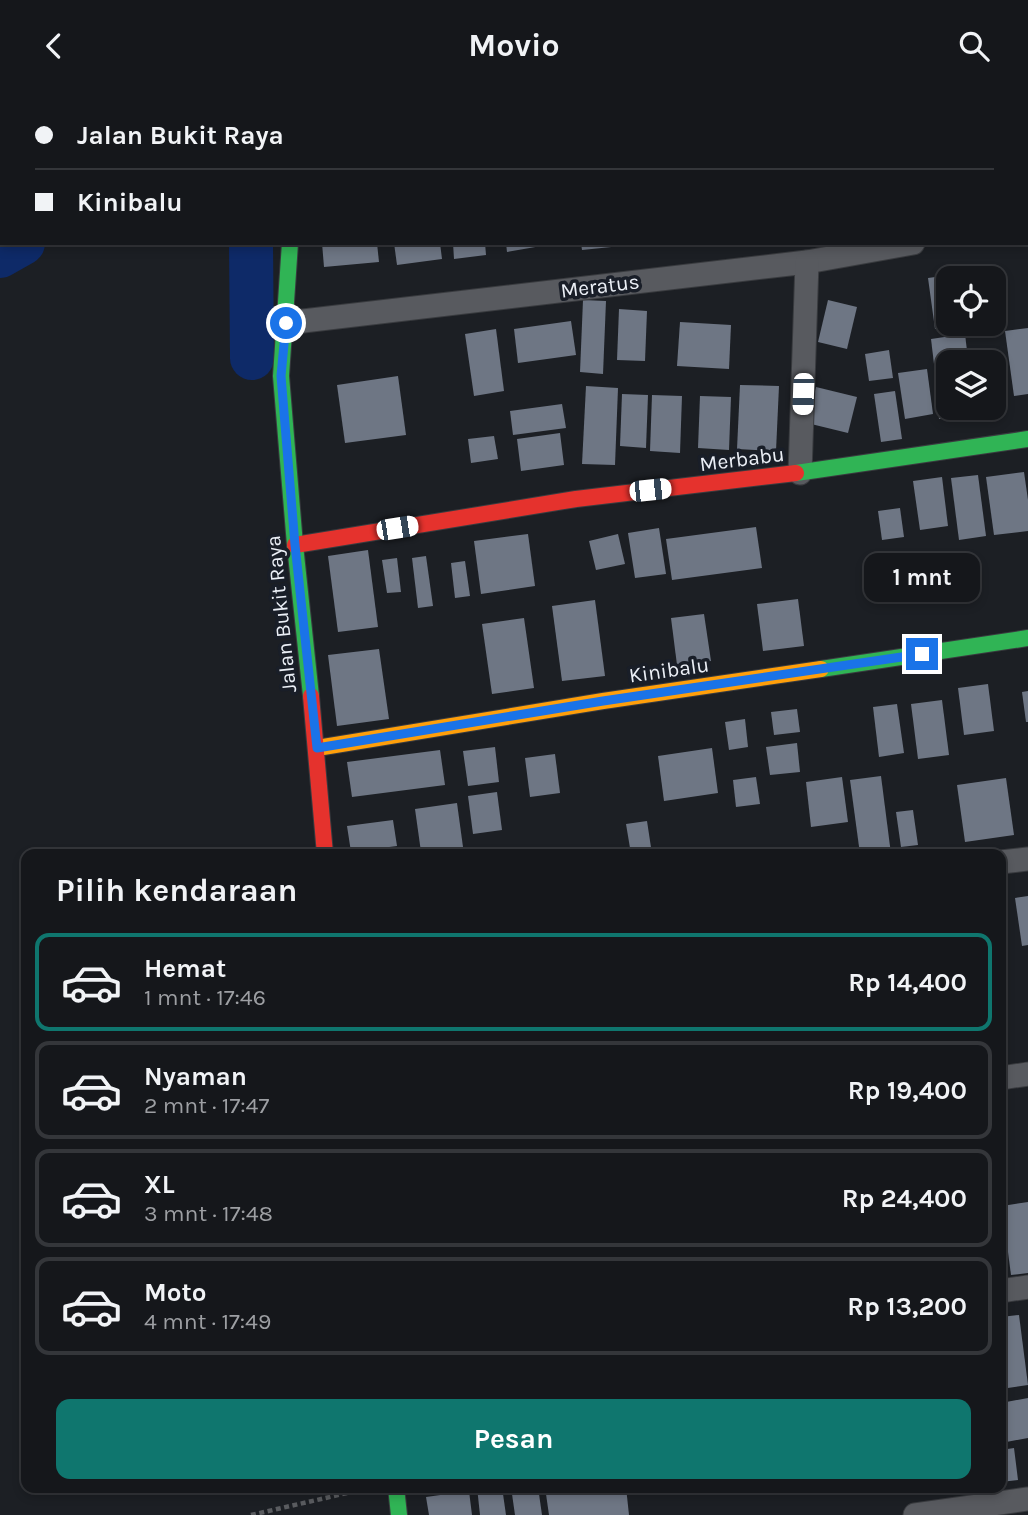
<!DOCTYPE html>
<html lang="id">
<meta charset="utf-8">
<style>
body{margin:0;font-family:Karla,sans-serif;background:#222428;color:#f1f3f6;height:100vh;display:flex;flex-direction:column;font-size:26px;white-space:nowrap}
*{box-sizing:border-box;margin:0}
p{font-size:23px;color:#9d9fa3}
.icon{flex:none;width:38px;height:38px;fill:none;stroke:currentColor;stroke-width:2;stroke-linecap:round;stroke-linejoin:round}
.map{position:relative;flex:1;overflow:hidden}
.side{position:absolute;left:21px;top:758px;width:985px;height:644px;display:flex;flex-direction:column;background:#15171b;border-radius:14px;box-shadow:0 4px 10px #0003,0 0 0 2px #34363a}
.side>*{flex:none}
.top-card{position:absolute;left:0px;top:0px;width:1029px;height:154px;box-shadow:0 4px 10px #0003,0 0 0 2px #34363a;display:grid;align-content:center;height:154px;padding:0 35px;background:#15171b}
.controls{position:absolute;left:936px;top:175px;display:grid;gap:14px}
.controls a{display:grid;place-items:center;width:70px;height:70px;border-radius:14px;background:#15171b;box-shadow:0 4px 10px #0003,0 0 0 2px #34363a;font-size:35px}
.end{position:absolute;width:32px;height:32px;margin:-16px;border:9px solid #1a73e8;background:#fff;box-shadow:0 0 0 4px #fff}
.from{border-radius:50%}
.bubble{position:absolute;height:49px;border-radius:14px;background:#15171b;box-shadow:0 4px 10px #0003,0 0 0 2px #34363a;font-size:23px;font-weight:700;line-height:49px;text-align:center}
.car{position:absolute;width:21px;height:42px;margin:-21px -10px;border-radius:9px;box-shadow:0 0 5px 2px #0007;background:linear-gradient(#fff 24%,#345 0 40%,#fff 0 76%,#345 0 86%,#fff 0)}
.top-card b{display:flex;align-items:center;gap:24px;height:66px;font-size:26px}
.top-card b+b{border-top:2px solid #34363a}
.top-card i{width:18px;height:18px;background:#f1f3f6}
ul{padding:0;list-style:none}
li{display:flex;align-items:center;gap:21px;height:98px;margin:0 14px 10px;padding:0 21px;border:4px solid #34363a;border-radius:14px}
li div{flex:1}
li b{display:block;font-size:26px}
li em{font-style:normal;font-weight:700}
li.selected{border-color:#0f766e}
li>.icon{width:63px;height:63px;stroke-width:1.5}
h2{padding:0 35px;font-size:32px;line-height:84px}
.button{display:flex;gap:14px;margin-top:auto;padding:14px 35px}
.button a{flex:1;height:80px;border-radius:14px;background:#0f766e;color:#fff;font-size:28px;font-weight:700;line-height:80px;text-align:center}
header{display:flex;justify-content:space-between;align-items:center;height:91px;padding:0 35px;background:#15171b;font-size:32px;font-weight:700}
.map>svg:first-child{display:block}
</style>
<header><svg class="icon" aria-label="back" viewBox="0 0 24 24"><path d="M15 5l-7 7 7 7"/></svg>Movio<svg class="icon" aria-label="search" viewBox="0 0 24 24"><circle cx="10" cy="10" r="6"/><path d="M15 15l6 6"/></svg></header>
<div class="map">
<svg width="1028" height="1424" viewBox="0 0 1028 1424">
<rect width="100%" height="100%" fill="#1c1f24"/>
<g fill="none" stroke-linecap="round" stroke-linejoin="round">
<g stroke="#0e2a68" stroke-width="44">
<path d="M251 152 252 267"/>
<path d="M0 165 23 152"/>
</g>
</g>
<g fill="#6e7684">
<path d="M322 152H377L379 171 324 176Z"/>
<path d="M394 152H440L442 168 397 174Z"/>
<path d="M453 152H485L486 164 454 168Z"/>
<path d="M506 152H547V154L507 161Z"/>
<path d="M581 152H631V154L582 159Z"/>
<path d="M950 184 948 233H957V235L935 238 928 187Z"/>
<path d="M583 209 606 210 603 283 580 281Z"/>
<path d="M828 209 857 216 847 258 818 251Z"/>
<path d="M619 218 647 220 645 270 617 269Z"/>
<path d="M571 230 576 264 518 272 514 238Z"/>
<path d="M680 231 731 234 729 278 677 275Z"/>
<path d="M1028 237V303L1014 305 1005 240Z"/>
<path d="M496 238 504 300 474 305 465 243Z"/>
<path d="M965 243 968 268 934 273 931 248Z"/>
<path d="M889 259 893 287 869 290 865 263Z"/>
<path d="M927 278 933 323 905 328 898 282Z"/>
<path d="M948 281V317H978L979 325 939 328 936 282Z"/>
<path d="M398 285 406 344 345 352 337 294Z"/>
<path d="M740 294 779 295 776 360 737 358Z"/>
<path d="M586 295 618 297 615 374 582 373Z"/>
<path d="M816 296 857 306 848 342 807 332Z"/>
<path d="M895 300 902 348 881 351 874 303Z"/>
<path d="M622 303 648 304 646 357 620 355Z"/>
<path d="M652 304 682 305 680 362 650 360Z"/>
<path d="M700 305 731 306 729 359 698 357Z"/>
<path d="M562 313 566 337 513 344 510 320Z"/>
<path d="M560 342 564 374 521 380 517 348Z"/>
<path d="M494 345 498 368 471 372 468 348Z"/>
<path d="M1024 381 1028 409V440L994 444 986 386Z"/>
<path d="M978 384 986 445 959 449 951 387Z"/>
<path d="M942 386 948 435 920 439 913 390Z"/>
<path d="M900 417 904 446 882 449 878 420Z"/>
<path d="M756 436 762 477 672 489 666 448Z"/>
<path d="M659 437 666 483 635 487 628 442Z"/>
<path d="M528 443 535 495 481 503 474 450Z"/>
<path d="M618 443 625 473 596 479 589 450Z"/>
<path d="M368 459 378 536 338 541 328 465Z"/>
<path d="M426 465 433 515 418 517 412 467Z"/>
<path d="M397 467 401 501 387 502 382 469Z"/>
<path d="M465 470 470 505 455 507 451 472Z"/>
<path d="M798 508 804 555 763 560 757 513Z"/>
<path d="M595 509 605 585 562 590 552 515Z"/>
<path d="M704 523 711 570 677 574 671 527Z"/>
<path d="M524 527 534 597 492 603 482 533Z"/>
<path d="M379 558 389 628 337 635 328 564Z"/>
<path d="M988 593 994 640 964 644 958 597Z"/>
<path d="M1028 600V631H1026L1022 601Z"/>
<path d="M942 609 949 664 918 668 911 613Z"/>
<path d="M897 613 904 662 879 666 873 616Z"/>
<path d="M797 618 800 641 774 644 771 621Z"/>
<path d="M745 628 748 656 729 659 725 631Z"/>
<path d="M797 652 800 681 770 684 766 656Z"/>
<path d="M495 656 499 691 468 695 463 660Z"/>
<path d="M712 657 718 702 664 710 658 665Z"/>
<path d="M440 659 445 694 352 706 347 671Z"/>
<path d="M555 663 560 702 530 706 525 667Z"/>
<path d="M881 685 891 763H860L850 689Z"/>
<path d="M756 686 760 713 736 716 733 689Z"/>
<path d="M842 686 848 731 811 736 806 691Z"/>
<path d="M1006 687 1014 744 965 751 957 694Z"/>
<path d="M497 701 502 739 473 743 468 705Z"/>
<path d="M457 712 463 756 421 761 415 718Z"/>
<path d="M913 719 918 754 901 756 896 721Z"/>
<path d="M393 729 397 755 351 761 347 735Z"/>
<path d="M647 730 652 763H631L626 733Z"/>
<path d="M1028 805V854L1022 855 1015 807Z"/>
<path d="M1028 1111V1182L1011 1184 1002 1115Z"/>
<path d="M1019 1224 1028 1294 1001 1298V1226Z"/>
<path d="M1028 1307V1347L1001 1352V1312Z"/>
<path d="M1014 1357 1018 1389 1001 1391V1359Z"/>
<path d="M477 1396H502L506 1424H480Z"/>
<path d="M511 1396H538L542 1424H515Z"/>
<path d="M545 1396H626L629 1424H549Z"/>
<path d="M469 1400 472 1424H429L426 1406Z"/>
</g>
<g fill="none" stroke-linecap="round" stroke-linejoin="round">
<g stroke="#393b3f" stroke-width="25">
<g id="street">
<path d="M919 2V0"/>
<path d="M1027 135 1028 134"/>
<path d="M286 232 807 171 913 152"/>
<path d="M800 382 807 171"/>
<path d="M1001 771 1028 768"/>
<path d="M1001 987 1028 983"/>
<path d="M1001 1200 1028 1196"/>
<path d="M915 1424 1028 1408"/>
</g>
</g>
<g stroke="#393b3f" stroke-width="18">
<g id="fast">
<path d="M290 152 281 285 295 454 311 605"/>
<path d="M796 382 1028 348"/>
<path d="M821 578 1028 547"/>
<path d="M396 1396 399 1424"/>
</g>
</g>
<g stroke="#393b3f" stroke-width="18">
<path id="slow" d="M317 657 603 610 821 578"/>
</g>
<g stroke="#393b3f" stroke-width="18">
<g id="jam">
<path d="M290 0V2"/>
<path d="M295 454 576 408 796 382"/>
<path d="M311 605 325 763"/>
</g>
</g>
<path stroke="#5a5c60" stroke-width="4.5" stroke-dasharray="5 3.5" stroke-linecap="butt" d="M251 1424 369 1397"/>
<use href="#street" stroke="#585a5f" stroke-width="23"/>
<use href="#fast" stroke="#30b455" stroke-width="16"/>
<use href="#slow" stroke="#ff9f0a" stroke-width="16"/>
<use href="#jam" stroke="#e5322d" stroke-width="16"/>
</g>
<g fill="none" stroke-linecap="round" stroke-linejoin="round">
<path stroke="#1a73e8" stroke-width="9" d="M286 232 281 285 295 454 317 657 603 610 922 563"/>
</g>
<g text-anchor="middle" dominant-baseline="central" stroke-width="7" stroke-linejoin="round" paint-order="stroke">
<g font-size="21" fill="#ebeff6" stroke="#191e28">
<text transform="translate(600 195) rotate(-7)">Meratus</text>
<text transform="translate(742 368) rotate(-7)">Merbabu</text>
<text transform="translate(281 523) rotate(-96)">Jalan Bukit Raya</text>
<text transform="translate(669 579) rotate(-8)">Kinibalu</text>
</g>
</g>
</svg>
<div class="controls">
<a><svg class="icon" aria-label="locate" viewBox="0 0 24 24"><circle cx="12" cy="12" r="6"/><path d="M12 2v4M12 18v4M2 12h4M18 12h4"/></svg></a>
<a><svg class="icon" aria-label="layers" viewBox="0 0 24 24"><path d="M12 4l9 5-9 5-9-5zM3 14l9 5 9-5"/></svg></a>
</div>
<i class="end from" style="left:286px;top:232px"></i>
<i class="end" style="left:922px;top:563px"></i>
<div class="bubble" style="left:864px;top:462px;width:116px">1 mnt</div>
<i class="car" style="left:803px;top:303px;rotate:182deg"></i>
<i class="car" style="left:650px;top:399px;rotate:84deg"></i>
<i class="car" style="left:397px;top:437px;rotate:81deg"></i>
<div class="top-card">
<b><i class="from"></i>Jalan Bukit Raya</b>
<b><i></i>Kinibalu</b>
</div>
<section class="side">
<h2>Pilih kendaraan</h2>
<ul>
<li class="selected"><svg class="icon" aria-label="car" viewBox="0 0 24 24"><path d="M5 17H2v-5l4-1 3-4h7l3 4 3 1v5h-3M9 17h6M6 11h13"/><circle cx="7" cy="17" r="2"/><circle cx="17" cy="17" r="2"/></svg><div><b>Hemat</b><p>1 mnt · 17:46</p></div><em>Rp 14,400</em></li>
<li><svg class="icon" aria-label="car" viewBox="0 0 24 24"><path d="M5 17H2v-5l4-1 3-4h7l3 4 3 1v5h-3M9 17h6M6 11h13"/><circle cx="7" cy="17" r="2"/><circle cx="17" cy="17" r="2"/></svg><div><b>Nyaman</b><p>2 mnt · 17:47</p></div><em>Rp 19,400</em></li>
<li><svg class="icon" aria-label="car" viewBox="0 0 24 24"><path d="M5 17H2v-5l4-1 3-4h7l3 4 3 1v5h-3M9 17h6M6 11h13"/><circle cx="7" cy="17" r="2"/><circle cx="17" cy="17" r="2"/></svg><div><b>XL</b><p>3 mnt · 17:48</p></div><em>Rp 24,400</em></li>
<li><svg class="icon" aria-label="car" viewBox="0 0 24 24"><path d="M5 17H2v-5l4-1 3-4h7l3 4 3 1v5h-3M9 17h6M6 11h13"/><circle cx="7" cy="17" r="2"/><circle cx="17" cy="17" r="2"/></svg><div><b>Moto</b><p>4 mnt · 17:49</p></div><em>Rp 13,200</em></li>
</ul>
<div class="button"><a>Pesan</a></div>
</section>
</div>
